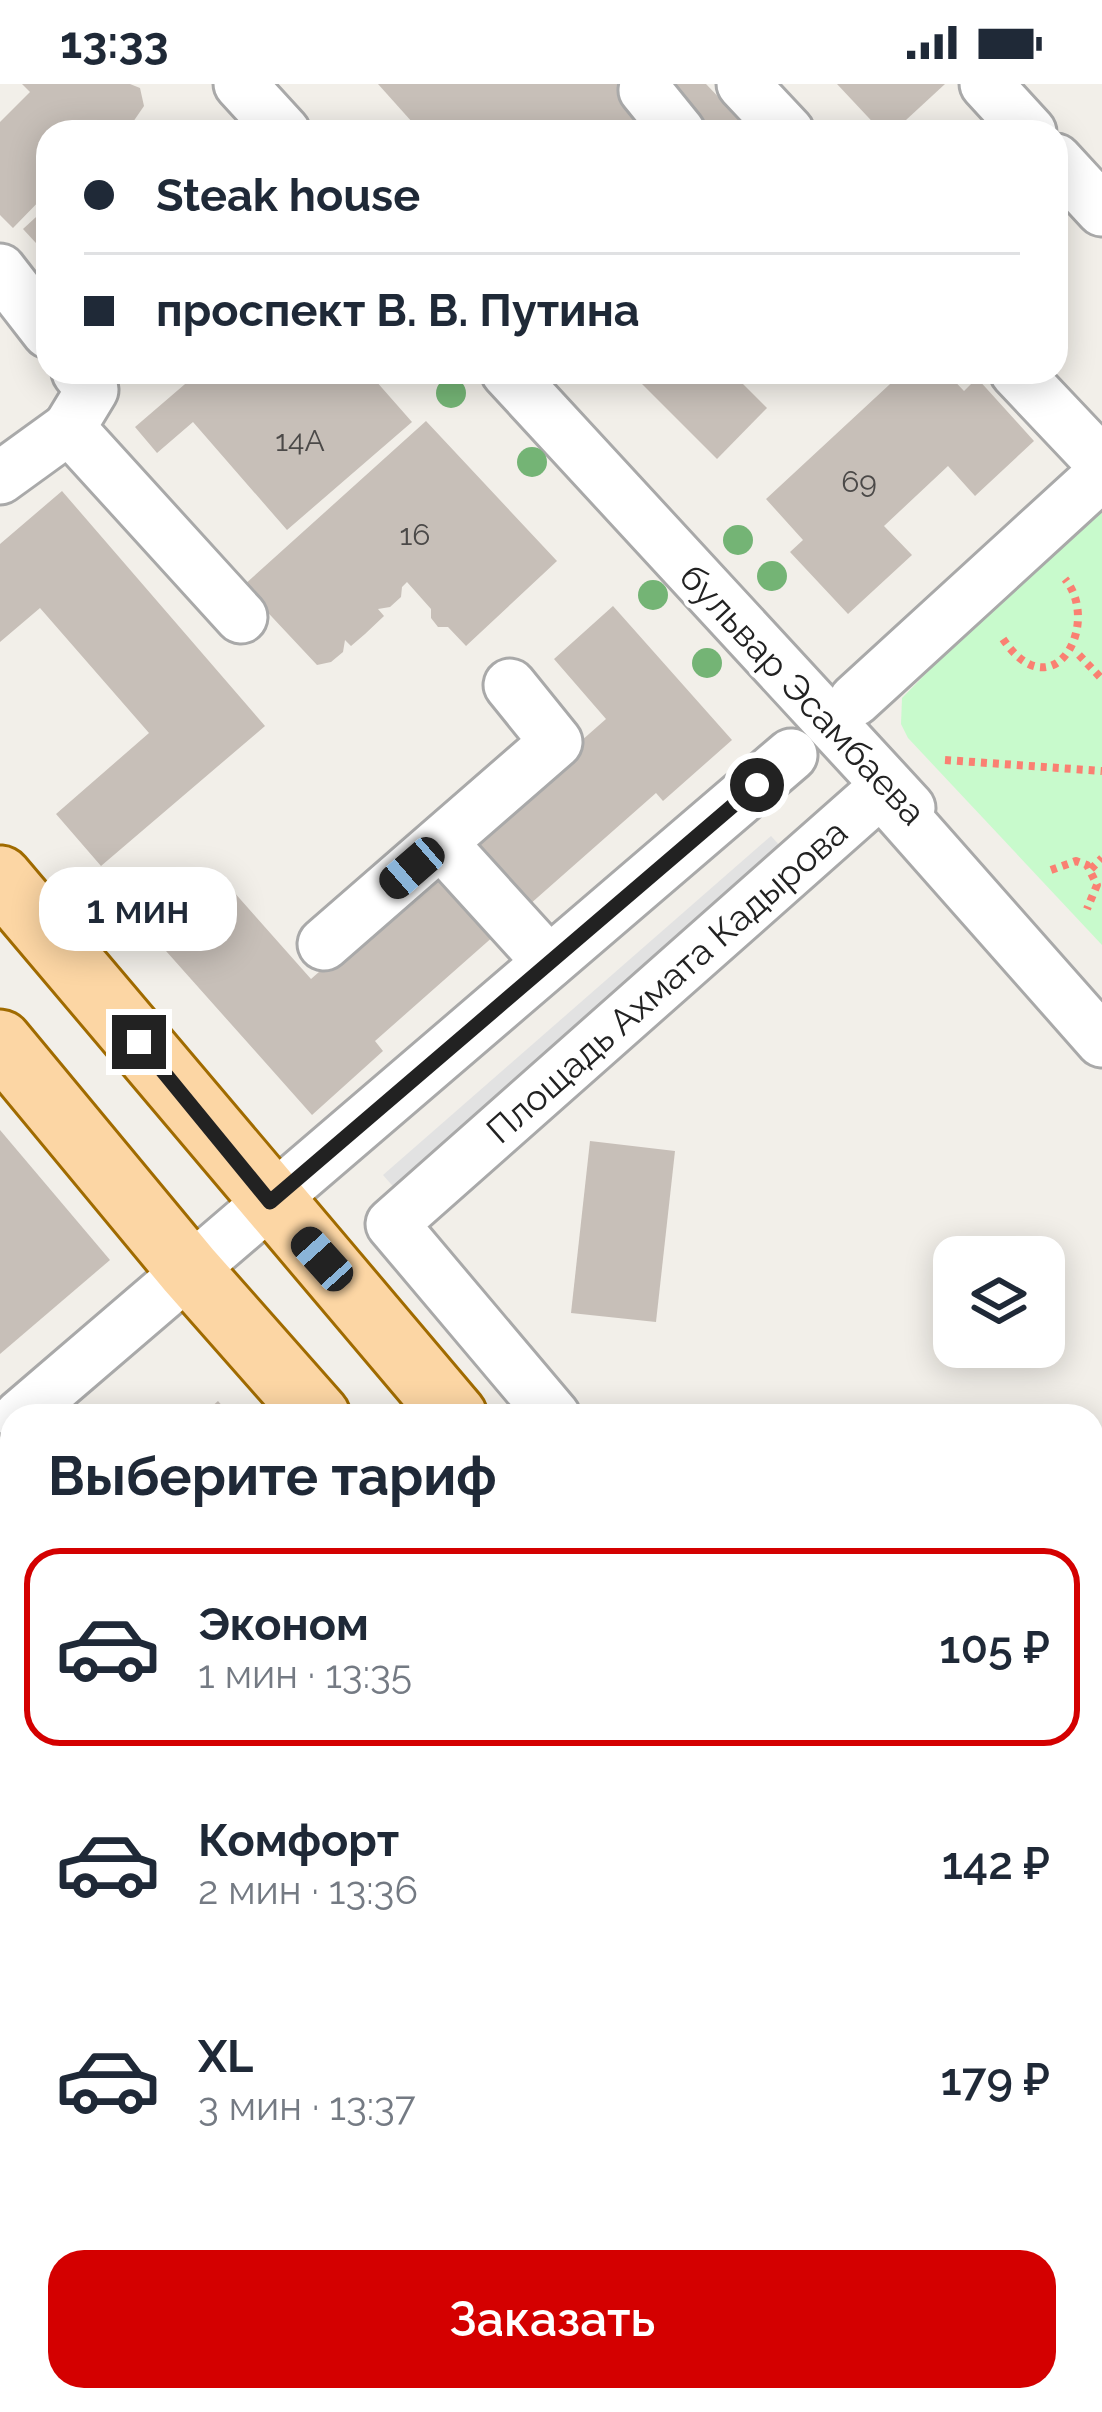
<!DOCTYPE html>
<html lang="ru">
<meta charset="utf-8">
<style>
body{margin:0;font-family:Raleway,sans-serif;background:#f2f2f3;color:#1f2937;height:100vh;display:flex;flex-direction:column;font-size:45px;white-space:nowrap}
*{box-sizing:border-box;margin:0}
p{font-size:39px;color:#747a83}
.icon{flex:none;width:66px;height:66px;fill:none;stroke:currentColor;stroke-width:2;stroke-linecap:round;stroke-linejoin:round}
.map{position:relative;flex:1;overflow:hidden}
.sheet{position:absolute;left:0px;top:1320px;width:1104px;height:1008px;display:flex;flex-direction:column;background:#fff;border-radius:36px 36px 0 0;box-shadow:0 6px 30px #0003}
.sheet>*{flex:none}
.guide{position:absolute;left:36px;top:36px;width:1032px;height:264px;border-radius:36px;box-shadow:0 6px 30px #0003;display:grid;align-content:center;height:264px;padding:0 48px;background:#fff}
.controls{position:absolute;left:933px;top:1152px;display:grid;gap:24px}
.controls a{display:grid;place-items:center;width:132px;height:132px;border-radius:24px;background:#fff;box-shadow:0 6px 30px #0003;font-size:60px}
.end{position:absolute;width:54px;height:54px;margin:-27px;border:15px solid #222;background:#fff;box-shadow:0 0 0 6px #fff}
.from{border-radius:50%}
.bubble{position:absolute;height:84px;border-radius:36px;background:#fff;box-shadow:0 6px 30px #0003;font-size:39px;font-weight:600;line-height:84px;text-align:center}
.car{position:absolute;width:36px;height:72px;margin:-36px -18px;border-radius:15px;box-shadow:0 0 9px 3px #0007;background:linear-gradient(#222 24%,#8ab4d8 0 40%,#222 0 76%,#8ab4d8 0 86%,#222 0)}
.guide b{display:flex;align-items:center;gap:42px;height:114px;font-size:45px}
.guide b+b{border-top:3px solid #e0e1e3}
.guide i{width:30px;height:30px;background:#1f2937}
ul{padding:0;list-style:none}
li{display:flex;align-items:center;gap:36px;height:198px;margin:0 24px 18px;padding:0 24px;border:6px solid transparent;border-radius:36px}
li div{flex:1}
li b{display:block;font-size:45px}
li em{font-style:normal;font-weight:600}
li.selected{border-color:#d40000}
li>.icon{width:108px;height:108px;stroke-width:1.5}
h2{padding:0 48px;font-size:54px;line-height:144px}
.cta{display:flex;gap:24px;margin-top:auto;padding:24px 48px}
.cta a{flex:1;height:138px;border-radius:36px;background:#d40000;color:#fff;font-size:48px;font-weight:600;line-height:138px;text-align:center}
.status{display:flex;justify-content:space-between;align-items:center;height:84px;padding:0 60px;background:#fff;direction:ltr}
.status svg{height:33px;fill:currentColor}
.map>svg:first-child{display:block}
</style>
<div class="status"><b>13:33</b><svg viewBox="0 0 49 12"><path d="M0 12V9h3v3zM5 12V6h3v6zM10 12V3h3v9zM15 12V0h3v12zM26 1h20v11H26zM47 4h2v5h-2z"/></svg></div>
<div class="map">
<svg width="1102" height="2328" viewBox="0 0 1102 2328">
<rect width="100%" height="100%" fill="#f2efe9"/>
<g fill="#c7c7b4">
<path d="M0 1869 12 1883V2234L0 2220Z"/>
<path d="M85 2316H256L243 2328H96Z"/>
</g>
<path fill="#c8facc" d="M1102 410V861L908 654 901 640 902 614Z"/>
<path fill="#e2e2e2" d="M771 752 793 776 405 1116 383 1091Z"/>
<g fill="#c7bfb8">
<path d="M22 0H130L140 4 144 22 133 38 114 41 107 48H48V108L13 144 0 131V38L30 8Z"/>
<path d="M378 0H706L752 48H421Z"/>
<path d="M837 0H945L893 48H882Z"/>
<path d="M48 122V172L23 145Z"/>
<path d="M199 288H368L412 338 287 446 193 338 157 369 135 343Z"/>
<path d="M630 288H731L767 324 717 375Z"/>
<path d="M903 288H946L964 307 977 294 1034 357 975 412 948 382 884 442 912 471 848 530 790 468 803 456 766 415Z"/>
<path d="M426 337 557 477 466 562 448 543H438L431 534V525L407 498 402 503 401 513 390 523 378 525 384 532 365 550 351 562 345 556 343 568 331 578 317 581 243 502Z"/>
<path d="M62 407 265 642 101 782 56 730 149 649 40 524 0 558V460Z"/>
<path d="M613 522 732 656 663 717 656 709 375 957 383 967 312 1031 150 849 218 790 311 895 606 635 554 575Z"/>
<path d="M0 1046 110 1176 0 1270Z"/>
<path d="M590 1057 675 1067 656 1238 571 1229Z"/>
<path d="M218 1317 231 1332H201Z"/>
<path d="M12 1488V1601L0 1611V1498Z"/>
<path d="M12 1737V1871L0 1857V1748Z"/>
<path d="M0 1882 12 1897V1952L0 1962Z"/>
</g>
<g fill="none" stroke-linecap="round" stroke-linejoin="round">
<g stroke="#a9a9a9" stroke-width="57">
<g id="minor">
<path d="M240 0 284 48"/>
<path d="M646 0 645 6 679 48"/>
<path d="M743 0 788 48"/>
<path d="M986 0 1030 48"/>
<path d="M1056 76 1102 126"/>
<path d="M0 186 48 248"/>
<path d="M78 288 92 306 69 344 241 533"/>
<path d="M507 288 909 724"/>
<path d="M1016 288 1102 379"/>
<path d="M0 394 69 344"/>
<path d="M855 616 1102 390"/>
<path d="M441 759 549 878"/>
<path d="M324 860 556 658 510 601"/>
<path d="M20 1332 791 671"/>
<path id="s1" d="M554 1332 392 1140 881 707 1102 957"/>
<path d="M0 1655 12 1645"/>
<path d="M1092 1953 1102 1964"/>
<path d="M348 2316 357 2328"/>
<path d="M490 2316 500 2328"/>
<path d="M703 2316 713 2328"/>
</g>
</g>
<g stroke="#a06b00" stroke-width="69">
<g id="major">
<path d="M0 794 455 1332"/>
<path d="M0 958 189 1186 318 1332"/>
<path d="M1092 2086 1102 2098"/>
<path d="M1092 2237 1102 2249"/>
<path d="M840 2328 855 2316"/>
<path d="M940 2328 955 2316"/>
</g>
</g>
<g stroke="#fa8072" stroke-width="8" stroke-dasharray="6 6" stroke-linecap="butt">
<path d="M1003 555C1053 629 1102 540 1065 495"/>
<path d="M1079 571 1102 595"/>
<path d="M945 676 1102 687"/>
<path d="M1091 785 1102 774"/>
<path d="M1051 786 1076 777 1087 781 1097 801 1087 825"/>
</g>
<use href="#minor" stroke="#fff" stroke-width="51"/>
<use href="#major" stroke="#fcd6a4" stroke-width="63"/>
</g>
<g fill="#74b475">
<circle cx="451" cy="309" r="15"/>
<circle cx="532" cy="378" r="15"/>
<circle cx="738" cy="456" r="15"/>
<circle cx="772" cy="492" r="15"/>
<circle cx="653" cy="511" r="15"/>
<circle cx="707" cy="579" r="15"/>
</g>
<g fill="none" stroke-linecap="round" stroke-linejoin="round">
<path stroke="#222" stroke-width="15" d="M139 958 270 1118 757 701"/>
</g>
<g text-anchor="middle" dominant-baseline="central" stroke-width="9" stroke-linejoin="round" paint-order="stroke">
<g font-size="30" fill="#4b4948">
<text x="300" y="356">14А</text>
<text x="859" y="397">69</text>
<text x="415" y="450">16</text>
</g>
<g font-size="36" fill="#222" stroke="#fff">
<text transform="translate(803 610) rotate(47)">бульвар Эсамбаева</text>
<text stroke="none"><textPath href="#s1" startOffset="618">Площадь Ахмата Кадырова</textPath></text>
</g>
</g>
</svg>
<div class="controls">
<a><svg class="icon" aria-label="layers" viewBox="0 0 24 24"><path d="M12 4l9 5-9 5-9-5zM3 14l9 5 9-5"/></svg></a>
</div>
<i class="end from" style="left:757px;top:701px"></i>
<i class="end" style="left:139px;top:958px"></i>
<div class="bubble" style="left:39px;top:783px;width:198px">1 мин</div>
<i class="car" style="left:412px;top:784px;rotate:229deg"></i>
<i class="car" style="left:322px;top:1175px;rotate:318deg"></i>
<div class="guide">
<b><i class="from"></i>Steak house</b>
<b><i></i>проспект В. В. Путина</b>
</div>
<section class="sheet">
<h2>Выберите тариф</h2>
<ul>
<li class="selected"><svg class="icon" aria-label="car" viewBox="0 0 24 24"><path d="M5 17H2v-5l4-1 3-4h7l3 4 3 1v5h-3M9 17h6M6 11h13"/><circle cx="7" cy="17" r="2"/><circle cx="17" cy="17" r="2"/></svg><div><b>Эконом</b><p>1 мин · 13:35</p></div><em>105 ₽</em></li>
<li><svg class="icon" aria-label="car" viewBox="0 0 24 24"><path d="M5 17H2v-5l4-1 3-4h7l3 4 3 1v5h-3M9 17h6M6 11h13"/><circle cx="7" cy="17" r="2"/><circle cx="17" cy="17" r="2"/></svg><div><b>Комфорт</b><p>2 мин · 13:36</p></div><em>142 ₽</em></li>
<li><svg class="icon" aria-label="car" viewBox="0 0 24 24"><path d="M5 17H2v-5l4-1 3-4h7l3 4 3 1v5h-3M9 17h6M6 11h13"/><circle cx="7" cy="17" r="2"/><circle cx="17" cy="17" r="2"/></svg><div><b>XL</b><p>3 мин · 13:37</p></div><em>179 ₽</em></li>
</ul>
<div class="cta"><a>Заказать</a></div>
</section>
</div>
